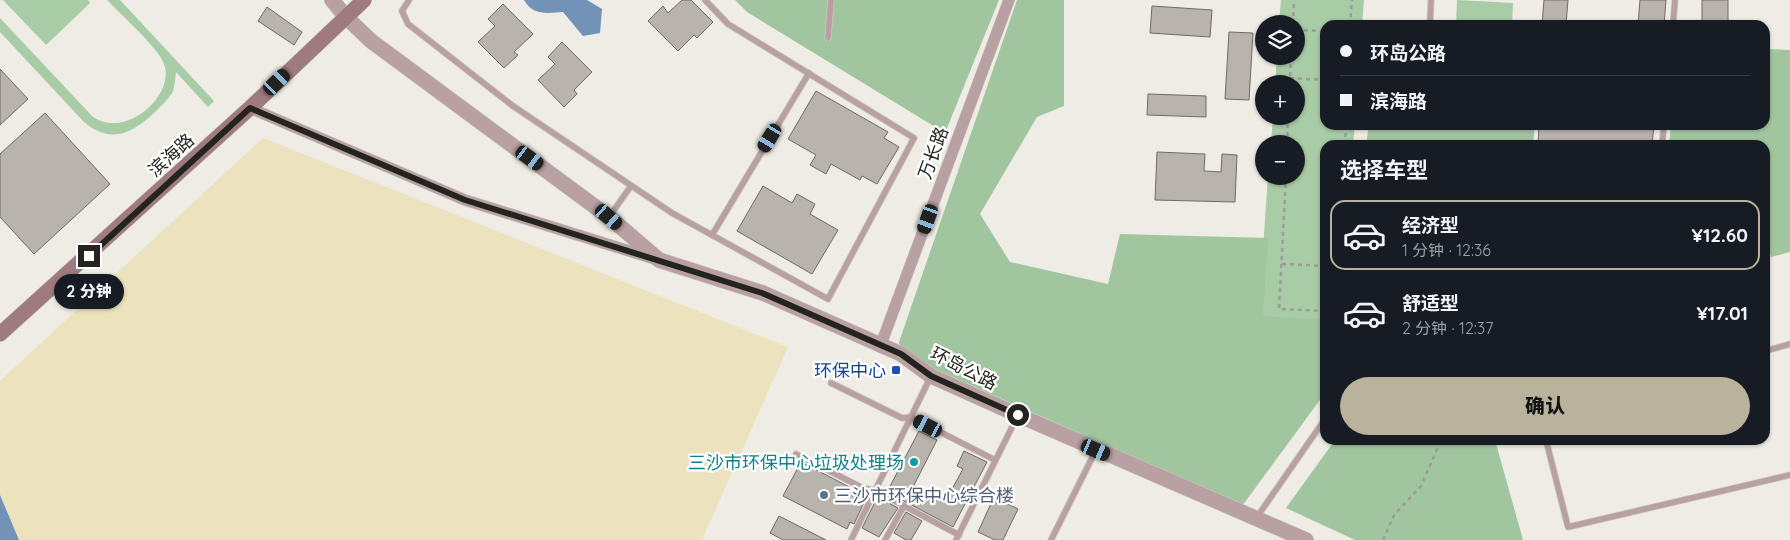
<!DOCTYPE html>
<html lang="zh">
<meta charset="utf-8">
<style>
body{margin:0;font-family:Quicksand,"Noto Sans SC",sans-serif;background:#242831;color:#f1f3f6;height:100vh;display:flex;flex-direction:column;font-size:19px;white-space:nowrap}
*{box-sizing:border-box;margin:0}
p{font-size:16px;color:#9ea1a6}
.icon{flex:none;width:28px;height:28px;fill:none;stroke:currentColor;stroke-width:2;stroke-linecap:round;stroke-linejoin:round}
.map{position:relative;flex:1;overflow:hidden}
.details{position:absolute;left:1320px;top:140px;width:450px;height:305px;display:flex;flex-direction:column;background:#171b24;border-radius:15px;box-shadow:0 1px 4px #0004}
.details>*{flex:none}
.banner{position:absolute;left:1320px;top:20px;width:450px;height:110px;border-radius:15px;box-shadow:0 1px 4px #0004;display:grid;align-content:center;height:110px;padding:0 20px;background:#171b24}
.controls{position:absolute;left:1255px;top:15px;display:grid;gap:10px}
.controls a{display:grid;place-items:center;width:50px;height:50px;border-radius:50%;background:#171b24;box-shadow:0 1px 4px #0004;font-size:25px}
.end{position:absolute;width:22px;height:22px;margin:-11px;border:6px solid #232320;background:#fff;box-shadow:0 0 0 2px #fff}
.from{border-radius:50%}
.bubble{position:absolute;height:35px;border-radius:18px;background:#171b24;box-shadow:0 1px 4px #0004;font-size:16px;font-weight:800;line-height:35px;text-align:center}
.car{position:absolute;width:15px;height:30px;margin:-15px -8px;border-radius:6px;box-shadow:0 0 4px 1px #0007;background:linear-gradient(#222 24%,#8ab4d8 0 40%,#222 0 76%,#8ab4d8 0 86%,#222 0)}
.banner b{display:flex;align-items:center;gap:18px;height:48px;font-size:19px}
.banner b+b{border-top:1px solid #363941}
.banner i{width:12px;height:12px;background:#f1f3f6}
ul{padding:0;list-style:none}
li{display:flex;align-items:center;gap:15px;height:70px;margin:0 10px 8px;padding:0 10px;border:2px solid transparent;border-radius:15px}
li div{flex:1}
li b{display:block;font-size:19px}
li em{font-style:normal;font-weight:800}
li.selected{border-color:#b9b29d}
li>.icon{width:45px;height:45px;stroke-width:1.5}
h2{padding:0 20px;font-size:22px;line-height:60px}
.button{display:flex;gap:10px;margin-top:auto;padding:10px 20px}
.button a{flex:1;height:58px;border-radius:30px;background:#b9b29d;color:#111;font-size:20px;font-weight:800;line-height:58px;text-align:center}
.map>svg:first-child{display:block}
</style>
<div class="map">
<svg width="1790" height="540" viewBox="0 0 1790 540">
<rect width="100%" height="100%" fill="#eeece4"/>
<g fill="#a8cca6">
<path d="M3 0H88L90 3 46 45Z"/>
<path d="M107 0H120L214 101 208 107 176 72C175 78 175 85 173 91 169 99 161 106 155 112 133 133 111 145 84 122L0 32V18L92 116C125 141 176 95 164 64 159 48 120 14 107 0Z"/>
<path d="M1281 0H1364L1362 25H1325V125H1355L1353 145H1325V343L1257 338 1268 176H1296V144H1271L1273 116H1296V84H1275L1277 56H1296V24H1279Z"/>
<path d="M1457 0 1513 3 1512 25H1456Z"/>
</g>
<g fill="#a1c69f">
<path d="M735 0H999L945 133 747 12Z"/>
<path d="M1017 0H1064V106L1037 117 980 214 1010 262 1108 284 1120 234 1268 238 1263 316 1325 320V393L1242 506 901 354 899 342Z"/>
<path d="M1765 49 1790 50V252L1771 257 1765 232V145H1669L1671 125H1765Z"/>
<path d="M1369 125H1535L1533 145H1366Z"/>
<path d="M1335 440H1495L1523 540H1355L1286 508Z"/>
</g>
<path fill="#ece2bd" d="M263 138 788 347 702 540H19L0 495V381Z"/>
<g fill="#7292b7">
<path d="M524 0H587L602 9 600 33 583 36 563 12C547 13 533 16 524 0Z"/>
<path d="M0 495 19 540H0Z"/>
</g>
<g fill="#b9b3ad" stroke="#6f6a64">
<path d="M682 0H691L713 22 697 38 694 35 678 51 648 21 663 6 668 13Z"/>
<path d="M1544 0H1568L1566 25H1542Z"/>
<path d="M1640 0H1666L1664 25H1638Z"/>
<rect x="1702" y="0" width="26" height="25"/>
<path d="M503 4 533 34 514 52 518 55 504 68 478 42 495 26 488 19Z"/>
<path d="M1152 6 1212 10 1210 37 1150 33Z"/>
<path d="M267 7 302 32 294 45 258 21Z"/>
<path d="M1229 32 1253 33 1249 100 1225 99Z"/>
<path d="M562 42 592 72 574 90 577 94 564 107 538 80 555 64 548 57Z"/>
<path d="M0 69 28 99 0 125Z"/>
<path d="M816 91 888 132 884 138 899 147 877 184 862 176 860 180 831 164 826 174 810 165 816 155 788 139Z"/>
<path d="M1148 94 1206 96V117L1147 115Z"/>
<path d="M45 113 110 184 34 254 0 217V154Z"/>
<path d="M1539 125H1654L1652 145H1538Z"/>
<path d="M1157 152 1205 154 1204 171 1221 172 1222 154 1237 155 1235 202 1155 200Z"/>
<path d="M763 186 792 203 797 194 815 204 810 214 838 230 812 274 737 231Z"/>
<path d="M919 431 937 440 914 485 938 497 946 500 963 469 957 466 964 451 987 462 953 527 887 492Z"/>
<path d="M801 462 867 496 854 524 850 522 847 529 783 496Z"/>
<path d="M994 497 1018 509 1003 540H995L978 532Z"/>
<path d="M876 500 881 503 883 500 898 508 879 537 862 528Z"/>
<path d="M906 512 922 521 911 540H906L894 533Z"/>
<path d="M779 516 826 540H783L770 533Z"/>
</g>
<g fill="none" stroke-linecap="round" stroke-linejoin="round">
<g stroke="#c9c8c1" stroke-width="7">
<g id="service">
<path d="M409 0 402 11 408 24 513 106 672 213 828 299 914 138 728 24 705 0"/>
<path d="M1430 25 1431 0"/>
<path d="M1673 25 1675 0"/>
<path d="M828 38 831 0"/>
<path d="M1662 145 1664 125"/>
<path d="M609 217 631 186"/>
<path d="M712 235 809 73"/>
<path d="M1765 351 1790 344"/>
<path d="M831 383 902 418 911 417 995 460"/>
<path d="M1546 440 1568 527 1790 475"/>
<path d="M796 454 863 488 876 491 959 535"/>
<path d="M1257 517 1325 419"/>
<path d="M851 540 930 378"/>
<path d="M885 540 904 506"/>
<path d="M956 540 1017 417"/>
<path d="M1051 540 1096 450"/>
</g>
</g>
<g stroke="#c9c8c1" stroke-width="12">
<g id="minor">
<path d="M250 108 465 200 655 259"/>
<path d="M880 347 1009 0"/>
</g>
</g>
<g stroke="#c9c8c1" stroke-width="16">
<path id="tertiary" d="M332 0 346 17 371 41 609 217 659 260 763 293 901 354 931 376 1018 415 1306 540"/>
</g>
<g stroke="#c9c8c1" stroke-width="16">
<path id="secondary" d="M0 334 250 108 364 0"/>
</g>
<g stroke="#9d9b95" stroke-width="2.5" stroke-dasharray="4 4" stroke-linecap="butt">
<path d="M1293 24 1294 0"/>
<path d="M1350 25 1352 0"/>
<path d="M1296 30 1325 31"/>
<path d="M1290 78 1325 80"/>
<path d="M1290 84 1291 56"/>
<path d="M1287 144 1288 116"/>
<path d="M1345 145 1346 125"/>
<path d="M1286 176 1279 309 1325 311"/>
<path d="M1282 264 1325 266"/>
<path d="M1383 540 1394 515 1421 486 1441 440"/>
</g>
<use href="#service" stroke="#b9a0a3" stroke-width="5.5"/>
<use href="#minor" stroke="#b9a0a3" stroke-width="11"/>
<use href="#tertiary" stroke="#b9a0a3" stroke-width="15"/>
<use href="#secondary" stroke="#9f7b80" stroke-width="15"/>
</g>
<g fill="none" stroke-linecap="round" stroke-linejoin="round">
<path stroke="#232320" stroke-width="6" d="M89 256 250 108 465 200 762 293 901 354 931 376 1018 415"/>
</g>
<rect fill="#1a4fb4" stroke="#fff" stroke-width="2" x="891" y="365" width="10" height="10" rx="2.5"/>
<circle fill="#0f9aa8" stroke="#fff" stroke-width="2" cx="914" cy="462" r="5"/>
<circle fill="#5c6f8a" stroke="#fff" stroke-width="2" cx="824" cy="495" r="5"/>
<g text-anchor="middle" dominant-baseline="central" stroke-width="4.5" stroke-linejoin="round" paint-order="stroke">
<g font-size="18" fill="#232320" stroke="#fff">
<text transform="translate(933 153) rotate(-70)">万长路</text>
<text transform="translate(171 155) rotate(-42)">滨海路</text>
<text transform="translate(964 368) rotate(27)">环岛公路</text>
</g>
<g font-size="18" fill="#164399" stroke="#fff" text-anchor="end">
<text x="886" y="370">环保中心</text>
</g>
<g font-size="18" fill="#0d838f" stroke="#fff" text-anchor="end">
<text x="904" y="462">三沙市环保中心垃圾处理场</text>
</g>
<g font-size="18" fill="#4e5e75" stroke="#fff" text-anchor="start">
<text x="834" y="495">三沙市环保中心综合楼</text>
</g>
</g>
</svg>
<div class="controls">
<a><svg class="icon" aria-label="layers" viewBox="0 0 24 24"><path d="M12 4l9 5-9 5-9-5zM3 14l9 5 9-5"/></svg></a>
<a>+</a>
<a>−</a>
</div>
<i class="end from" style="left:1018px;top:415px"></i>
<i class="end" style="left:89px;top:256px"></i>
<div class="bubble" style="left:54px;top:274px;width:70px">2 分钟</div>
<i class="car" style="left:277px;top:82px;rotate:46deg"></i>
<i class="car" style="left:770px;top:138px;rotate:211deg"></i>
<i class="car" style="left:530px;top:158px;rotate:126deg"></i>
<i class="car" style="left:609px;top:217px;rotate:131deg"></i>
<i class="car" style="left:928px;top:219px;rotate:200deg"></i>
<i class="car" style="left:928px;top:426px;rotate:297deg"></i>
<i class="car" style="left:1096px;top:450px;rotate:113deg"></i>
<div class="banner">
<b><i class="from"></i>环岛公路</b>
<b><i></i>滨海路</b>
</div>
<section class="details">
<h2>选择车型</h2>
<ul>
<li class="selected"><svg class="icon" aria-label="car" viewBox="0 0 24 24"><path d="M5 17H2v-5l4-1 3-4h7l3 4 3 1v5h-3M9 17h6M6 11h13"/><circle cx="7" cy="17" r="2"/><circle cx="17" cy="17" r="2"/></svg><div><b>经济型</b><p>1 分钟 · 12:36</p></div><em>¥12.60</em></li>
<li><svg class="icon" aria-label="car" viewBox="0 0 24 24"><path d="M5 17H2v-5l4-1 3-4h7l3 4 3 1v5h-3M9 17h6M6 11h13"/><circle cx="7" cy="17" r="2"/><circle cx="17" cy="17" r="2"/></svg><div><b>舒适型</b><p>2 分钟 · 12:37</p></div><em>¥17.01</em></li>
</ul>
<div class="button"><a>确认</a></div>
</section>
</div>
